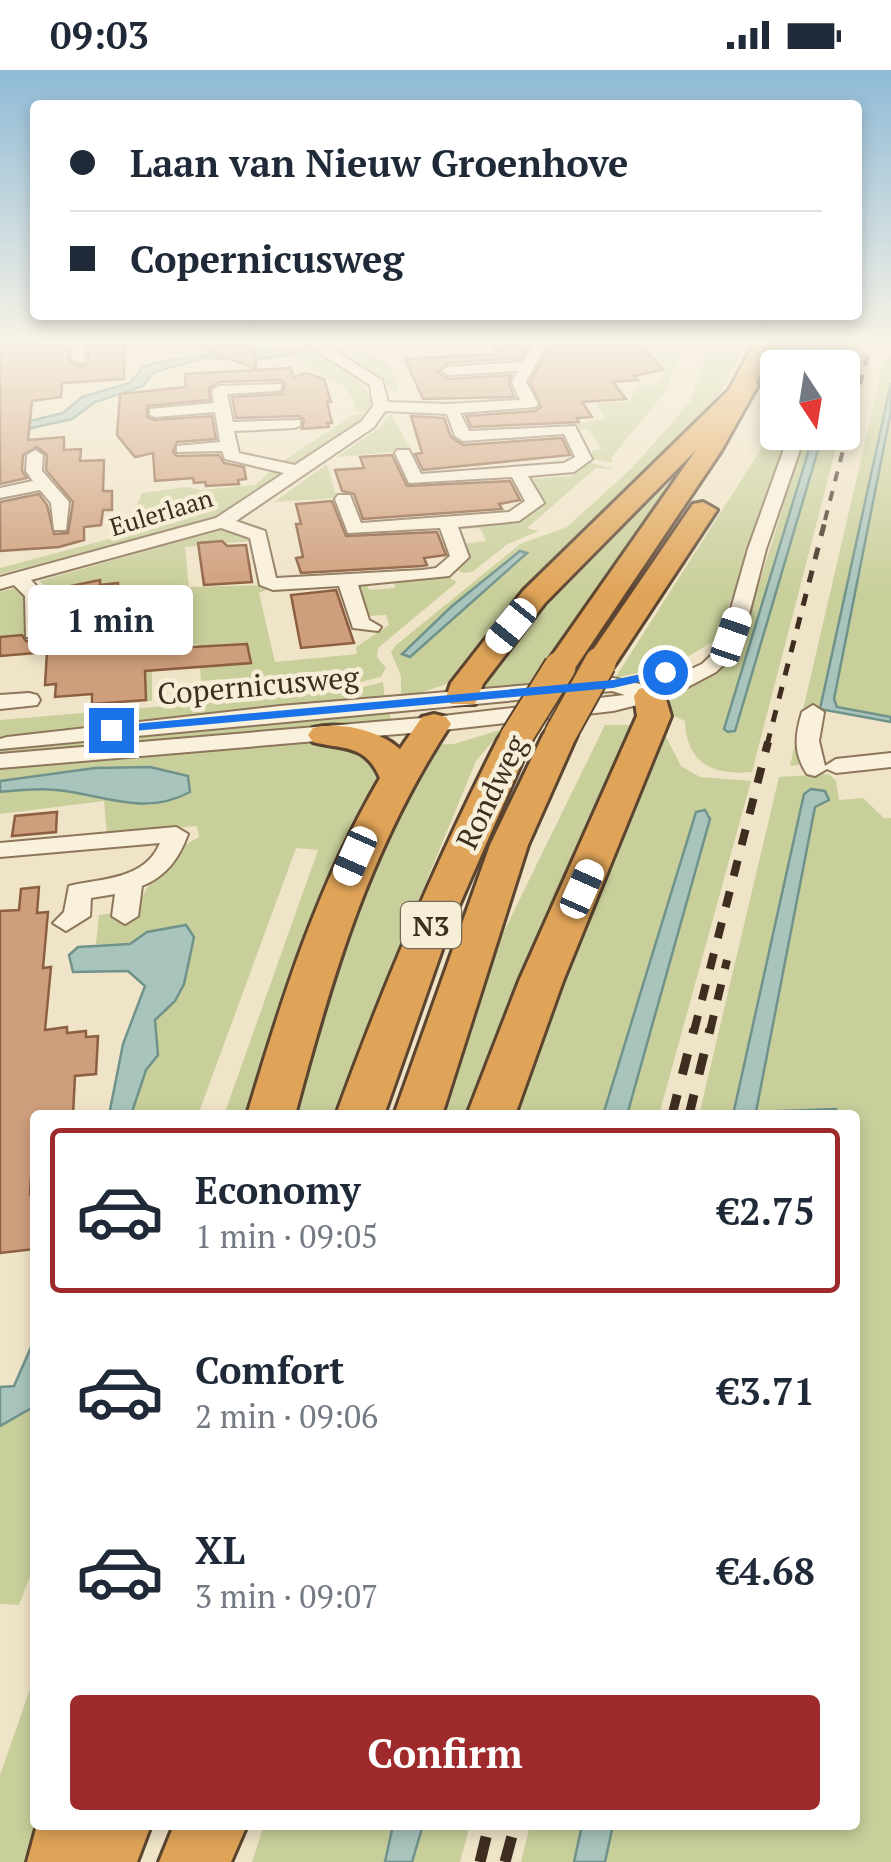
<!DOCTYPE html>
<meta charset="utf-8">
<style>
body{margin:0;font-family:"PT Serif",serif;background:#f6f6f7;color:#1f2937;height:100vh;display:flex;flex-direction:column;font-size:38px;white-space:nowrap}
*{box-sizing:border-box;margin:0}
p{font-size:32px;color:#747a83}
.icon{flex:none;width:55px;height:55px;fill:none;stroke:currentColor;stroke-width:2;stroke-linecap:round;stroke-linejoin:round}
.map{position:relative;flex:1;overflow:hidden}
.panel{position:absolute;left:30px;top:1040px;width:830px;height:720px;display:flex;flex-direction:column;background:#fff;border-radius:10px;box-shadow:0 5px 15px #0003}
.panel>*{flex:none}
.guide{position:absolute;left:30px;top:30px;width:832px;height:220px;border-radius:10px;box-shadow:0 5px 15px #0003;display:grid;align-content:center;height:220px;padding:0 40px;background:#fff}
.needle{width:65px;rotate:168deg}
.controls{position:absolute;left:760px;top:280px;display:grid;gap:20px}
.controls a{display:grid;place-items:center;width:100px;height:100px;border-radius:10px;background:#fff;box-shadow:0 5px 15px #0003;font-size:50px}
.end{position:absolute;width:45px;height:45px;margin:-22px;border:12px solid #1a73e8;background:#fff;box-shadow:0 0 0 5px #fff}
.from{border-radius:50%}
.bubble{position:absolute;height:70px;border-radius:10px;background:#fff;box-shadow:0 5px 15px #0003;font-size:32px;font-weight:700;line-height:70px;text-align:center}
.car{position:absolute;width:30px;height:60px;margin:-30px -15px;border-radius:12px;box-shadow:0 0 8px 2px #0007;background:linear-gradient(#fff 24%,#345 0 40%,#fff 0 76%,#345 0 86%,#fff 0)}
.guide b{display:flex;align-items:center;gap:35px;height:95px;font-size:38px}
.guide b+b{border-top:2px solid #e0e1e3}
.guide i{width:25px;height:25px;background:#1f2937}
ul{padding:18px 0 0;list-style:none}
li{display:flex;align-items:center;gap:30px;height:165px;margin:0 20px 15px;padding:0 20px;border:5px solid transparent;border-radius:10px}
li div{flex:1}
li b{display:block;font-size:38px}
li em{font-style:normal;font-weight:700}
li.current{border-color:#9e2a2b}
li>.icon{width:90px;height:90px;stroke-width:1.5}
.primary-button{display:flex;gap:20px;margin-top:auto;padding:20px 40px}
.primary-button a{flex:1;height:115px;border-radius:10px;background:#9e2a2b;color:#fff;font-size:40px;font-weight:700;line-height:115px;text-align:center}
.status{display:flex;justify-content:space-between;align-items:center;height:70px;padding:0 50px;background:#fff;direction:ltr}
.status svg{height:28px;fill:currentColor}
.map>svg:first-child{display:block}
</style>
<div class="status"><b>09:03</b><svg viewBox="0 0 49 12"><path d="M0 12V9h3v3zM5 12V6h3v6zM10 12V3h3v9zM15 12V0h3v12zM26 1h20v11H26zM47 4h2v5h-2z"/></svg></div>
<div class="map">
<svg width="891" height="1792" viewBox="0 0 891 1792">
<rect width="100%" height="100%" fill="#f0e4c8"/>
<g fill="#c9cf9b" fill-rule="evenodd">
<path d="M672 272H684L666 321 611 388 613 393 592 389V381L602 379 588 359 576 360 571 356 606 348 596 333 630 331 637 315 658 316 668 296 655 292 660 280 671 279Z"/>
<path d="M710 272H749L713 335 659 398 493 560 447 614 401 629V606L391 582 395 576 520 474 567 457 633 397 690 332ZM526 484 410 586 402 582 495 500Z"/>
<path d="M330 278C357 276 400 288 398 323Z"/>
<path d="M312 282C418 334 359 352 293 396L280 393 355 344 367 343 356 341C351 307 317 308 296 288Z"/>
<path d="M891 285V313L822 641 797 680 799 695 790 696 885 286Z"/>
<path d="M891 341V647L842 639 835 636 834 629Z"/>
<path d="M391 344 411 380 337 387 379 358Z"/>
<path d="M777 354 778 362 790 363 717 569 676 594 615 608Z"/>
<path d="M806 363H814L724 659 735 660 816 382 823 363H840L752 702C713 706 686 693 685 651L665 642 675 621 740 575Z"/>
<path d="M693 387 539 617 473 623 548 526Z"/>
<path d="M588 392 614 399 596 398 527 458 539 461 508 474 472 502 463 503 453 498 462 474 486 471 480 458 465 459 463 453 531 441 529 409 573 406 570 401Z"/>
<path d="M327 394 337 428 274 432Z"/>
<path d="M273 399 285 404 224 444 182 460 0 504V498L124 465 142 423 187 417 201 420 255 415Z"/>
<path d="M225 459 251 471 185 477 189 517 264 515 271 518 259 523 275 592 357 584 356 577 389 555 386 545 367 546 356 516 367 514 369 520 395 518 394 512 445 505 457 512 378 578 377 587 386 598 381 607 352 614 227 624 225 609 201 611 198 574 152 577V631H147L144 579 119 581 118 513 100 515 99 510 61 518 58 562 47 563 49 519 39 511Z"/>
<path d="M19 517 30 529 28 565 0 567V522Z"/>
<path d="M383 612 385 630 282 635 0 671V650L347 621Z"/>
<path d="M388 639 392 652 0 690V678Z"/>
<path d="M605 655H637L477 1045H444L485 900Z"/>
<path d="M503 659 476 691 386 909 339 1045H289L355 827 427 675 454 674Z"/>
<path d="M662 659 681 696 700 707 751 711 659 1045H627L710 744 696 742 603 1045H510Z"/>
<path d="M335 669 363 678 383 697 260 1045H224L318 780 296 778 198 1045H131L147 999 158 985 155 950 175 931 184 914 194 867 148 862 131 874H96L99 845 136 840C151 808 167 783 199 767L197 756 107 764 104 731 0 744V722C19 720 37 718 56 720 92 723 122 736 159 733L150 697 95 698 0 711V697Z"/>
<path d="M829 704 836 711 839 730 863 728 884 748H891V1792H605L613 1755H855V1045H756L815 736 829 729 804 724 733 1045H699L779 707Z"/>
<path d="M35 1336V1493L19 1535 0 1534V1356Z"/>
<path d="M35 1605V1755H40L26 1792H0V1705Z"/>
<path d="M264 1755H393L385 1792H252Z"/>
<path d="M423 1755H470L460 1792H412Z"/>
<path d="M530 1755H582L574 1792H521Z"/>
</g>
<g fill="#a9c4bc" stroke="#6f938a" stroke-width="2.5">
<path d="M245 279 310 281 254 290 205 288 171 297 153 303 143 316 95 332 72 349 0 365V358L63 343 82 327 130 313 143 297 154 293Z"/>
<path d="M891 313V341L834 629 837 637 891 647V652L820 639Z"/>
<path d="M814 363H823L735 661 728 662 724 659Z"/>
<path d="M520 481 527 483 410 587 402 584 452 536Z"/>
<path d="M150 697 188 706 190 722C144 747 103 724 56 720 37 718 19 720 0 722V711L95 698Z"/>
<path d="M811 719 825 721 829 730 815 737 756 1042 836 1039 838 1045H733L798 751 804 724Z"/>
<path d="M705 740 710 749 627 1045H603L696 742Z"/>
<path d="M186 855 194 867 184 914 175 931 155 950 158 985 146 1000 131 1045H109L123 974 145 916 128 901 73 902 69 885 78 877 130 874 147 862Z"/>
<path d="M35 1268V1336L0 1356V1317L14 1316Z"/>
<path d="M393 1755H423L412 1792H385Z"/>
<path d="M582 1755H613L605 1792H574Z"/>
</g>
<g fill="#cf9f7d" stroke="#8d5f41" stroke-width="2.5">
<path d="M124 272V309L62 313 61 327 32 331 28 370 64 367V380L81 379 80 391 104 390 103 421H112V440H103L101 455 84 457V470L59 477 0 481V432L39 424 47 435 54 464 68 463 73 432 46 400 47 385 37 377 23 385 22 401 27 408 0 414V274H67L69 292 83 297 88 293 89 273Z"/>
<path d="M191 272H251L257 299 190 274Z"/>
<path d="M490 272H530L521 288 448 293 437 302 448 309 511 305 509 314 514 327 423 329 405 289 498 284Z"/>
<path d="M552 272H639L663 300 634 306 638 310 613 312 626 329 582 332 592 347 577 348 579 352 471 357 466 346 535 341 541 337 530 312Z"/>
<path d="M291 298 293 307 307 303 324 309 331 332H327L332 353H327L329 357 302 359 304 350 300 346 236 348 232 327 282 324 285 314 281 310 219 312 209 318 210 330 147 336V347L154 350 212 346 216 369 177 372 173 382 177 386 219 385 224 393 244 397 246 409 238 410 239 414 206 416 205 412 194 413 193 408 155 411 153 383 135 387 117 365 120 324 186 317 185 304Z"/>
<path d="M411 346 444 348 451 367 463 375 562 368 570 385 423 400 415 384 422 383Z"/>
<path d="M392 385 407 416 510 411 520 430 499 434 502 439 363 449 354 424 342 421 335 400 364 398 360 387Z"/>
<path d="M332 431 346 466 437 462 446 485 424 488 427 495 422 496 301 503 296 488 303 487 296 454H301L296 434Z"/>
<path d="M222 471 227 476 246 475 252 512 204 515 198 473Z"/>
<path d="M100 510V515L118 513 119 581 247 574 251 593 145 601 146 630 92 634V624L55 627 56 614 45 615 47 582 0 586V567L22 565 26 571H40L47 563 58 562 61 518Z"/>
<path d="M336 520 354 573 301 578 291 525Z"/>
<path d="M57 742 56 762 12 766 15 746Z"/>
<path d="M39 817 37 843 48 842 43 898 51 897 45 960 67 957V963L86 961V967L98 966 96 1004 75 1006 73 1045H35L30 1124 35 1123V1179L0 1183V841L19 840 21 819Z"/>
</g>
<g fill="none" stroke-linecap="round" stroke-linejoin="round">
<g stroke="#8d765c" stroke-width="4">
<g id="minor">
<path d="M71 272H85L84 293 72 290Z"/>
<path d="M303 272H320L382 310 388 332 448 334 520 330 512 312 518 301 448 305 441 301 448 297 523 292 534 272H548L526 312 538 334 535 337 460 343 469 361 575 356 592 389 574 402 528 406 544 433 519 451 458 457 469 487 449 506 358 515 369 550 381 557 378 561 353 558 339 516 273 520 260 515 250 468 221 458 31 510 45 525 43 563 40 567H26L25 526 14 515 0 519V507L216 448 284 403 225 389 222 381 177 382V376L220 372 215 342 155 347 150 345V339L214 333 212 320 219 316 281 314V320L276 321 227 324 233 352 300 350V356L294 358 234 361 239 383 295 395 362 351 373 336 370 315ZM385 341 447 344 455 366 463 371 564 364 575 387 564 393 421 404 409 380H397L395 383 409 413 512 407 525 431 509 442 361 453 350 425H338L335 429 348 463 440 458 450 486 436 498 422 500 276 508 265 461 236 451 374 357Z"/>
<path d="M820 272H834L826 298H812Z"/>
<path d="M790 362H806L766 479 740 579 716 602 669 627 613 641 434 661 0 698V684L434 647 625 625 612 621 0 679V669L7 667 280 636 613 608 653 617 702 594 720 577 748 479Z"/>
<path d="M35 380 43 385 42 401 69 432 66 460H54L51 433 40 420 0 428V418L33 411 26 401 27 385Z"/>
<path d="M29 623 37 625 40 630 37 635 0 639V625Z"/>
<path d="M813 635 824 642 819 671 825 696 836 689 891 683V697L836 703 827 699 815 706 807 704C793 683 795 665 802 642Z"/>
<path d="M176 757 188 764C179 789 166 806 142 816L138 846 125 854 112 846 115 824 91 828 90 846 66 861 53 853 64 842 69 816C102 808 145 810 160 773L0 787V773Z"/>
</g>
</g>
<g stroke="#5b4430" stroke-width="6">
<g id="highway">
<path d="M755 272H777L756 312 758 315 721 381 571 604H549L544 597 696 380 545 533 483 614 475 634H451L446 627 451 613 523 521 729 320Z"/>
<path d="M703 432 717 440 616 593 611 600H589L584 593 693 434Z"/>
<path d="M651 616 663 619 671 646 563 911 515 1045H467L519 911 637 646 634 626 639 619Z"/>
<path d="M434 644 446 647 451 654C370 778 333 903 295 1045H247C282 928 318 814 380 708 365 674 345 680 313 672L308 665 313 658C340 651 379 660 400 679L422 647Z"/>
<path d="M560 655 572 658 577 665 528 775 442 1045H394L490 775 543 665 548 658Z"/>
<path d="M515 659 527 662 532 669 451 854 384 1045H336C383 916 436 791 498 669L503 662Z"/>
<path d="M37 1755H151L137 1792H27Z"/>
<path d="M174 1755H247L231 1792H159Z"/>
</g>
</g>
<use href="#minor" fill="#faf1dc" fill-rule="evenodd"/>
<use href="#highway" fill="#e0a458" fill-rule="evenodd"/>
<path stroke="#3d2e20" stroke-width="4" stroke-dasharray="10 10" stroke-linecap="butt" d="M825 450 871 272"/>
<path stroke="#3d2e20" stroke-width="5" stroke-dasharray="12 12" stroke-linecap="butt" d="M767 675 826 447"/>
<g stroke="#3d2e20" stroke-width="8" stroke-dasharray="16 16" stroke-linecap="butt">
<path d="M694 961 768 672"/>
<path d="M710 961 727 890"/>
</g>
<g stroke="#3d2e20" stroke-width="9" stroke-dasharray="21 21" stroke-linecap="butt">
<path d="M672 1045 694 959"/>
<path d="M689 1045 710 959"/>
</g>
<g stroke="#3d2e20" stroke-width="11" stroke-dasharray="26 26" stroke-linecap="butt">
<path d="M480 1792 489 1755"/>
<path d="M505 1792 515 1755"/>
</g>
<g stroke="#5b4430" stroke-width="35" stroke-linecap="butt">
<g id="highway-bridge">
<path d="M560 665 600 593"/>
<path d="M515 669 560 597"/>
</g>
</g>
<use href="#highway-bridge" stroke="#e0a458" stroke-width="31"/>
</g>
<linearGradient id="sky" x2="0" y2="1"><stop stop-color="#8fbad6"/><stop offset="0.52" stop-color="#f8f3e6"/><stop offset="1" stop-color="#f8f3e6" stop-opacity="0"/></linearGradient>
<rect width="891" height="523" fill="url(#sky)"/>
<path fill="#1a73e8" d="M665 599 671 602 669 605 613 618 111 663 104 660 111 656 613 610Z"/>
<g text-anchor="middle" dominant-baseline="central" stroke-width="9" stroke-linejoin="round" paint-order="stroke">
<g font-size="25" fill="#3d2e20" stroke="#f7eed8">
<text transform="translate(161 442) rotate(-17)">Eulerlaan</text>
</g>
<rect fill="#f7eed8" stroke="#756857" stroke-width="2.5" x="401" y="832" width="60" height="46" rx="8"/>
<g font-size="28" font-weight="bold" fill="#3d2e20">
<text x="431" y="855">N3</text>
</g>
<g font-size="30" fill="#3d2e20" stroke="#f7eed8">
<text transform="translate(258 615) rotate(-5)">Copernicusweg</text>
<text transform="translate(491 722) rotate(-64)">Rondweg</text>
</g>
</g>
</svg>
<div class="controls">
<a><svg class="needle" viewBox="-14 -14 28 28"><path d="M0-13l5 13h-10z" fill="#e53935"/><path d="M0 13l5-13h-10z" fill="#747a83"/></svg></a>
</div>
<i class="end from" style="left:665px;top:602px"></i>
<i class="end" style="left:111px;top:660px"></i>
<div class="bubble" style="left:28px;top:515px;width:165px">1 min</div>
<i class="car" style="left:511px;top:556px;rotate:219deg"></i>
<i class="car" style="left:731px;top:567px;rotate:19deg"></i>
<i class="car" style="left:355px;top:786px;rotate:204deg"></i>
<i class="car" style="left:582px;top:819px;rotate:24deg"></i>
<div class="guide">
<b><i class="from"></i>Laan van Nieuw Groenhove</b>
<b><i></i>Copernicusweg</b>
</div>
<section class="panel">
<ul>
<li class="current"><svg class="icon" aria-label="car" viewBox="0 0 24 24"><path d="M5 17H2v-5l4-1 3-4h7l3 4 3 1v5h-3M9 17h6M6 11h13"/><circle cx="7" cy="17" r="2"/><circle cx="17" cy="17" r="2"/></svg><div><b>Economy</b><p>1 min · 09:05</p></div><em>€2.75</em></li>
<li><svg class="icon" aria-label="car" viewBox="0 0 24 24"><path d="M5 17H2v-5l4-1 3-4h7l3 4 3 1v5h-3M9 17h6M6 11h13"/><circle cx="7" cy="17" r="2"/><circle cx="17" cy="17" r="2"/></svg><div><b>Comfort</b><p>2 min · 09:06</p></div><em>€3.71</em></li>
<li><svg class="icon" aria-label="car" viewBox="0 0 24 24"><path d="M5 17H2v-5l4-1 3-4h7l3 4 3 1v5h-3M9 17h6M6 11h13"/><circle cx="7" cy="17" r="2"/><circle cx="17" cy="17" r="2"/></svg><div><b>XL</b><p>3 min · 09:07</p></div><em>€4.68</em></li>
</ul>
<div class="primary-button"><a>Confirm</a></div>
</section>
</div>
